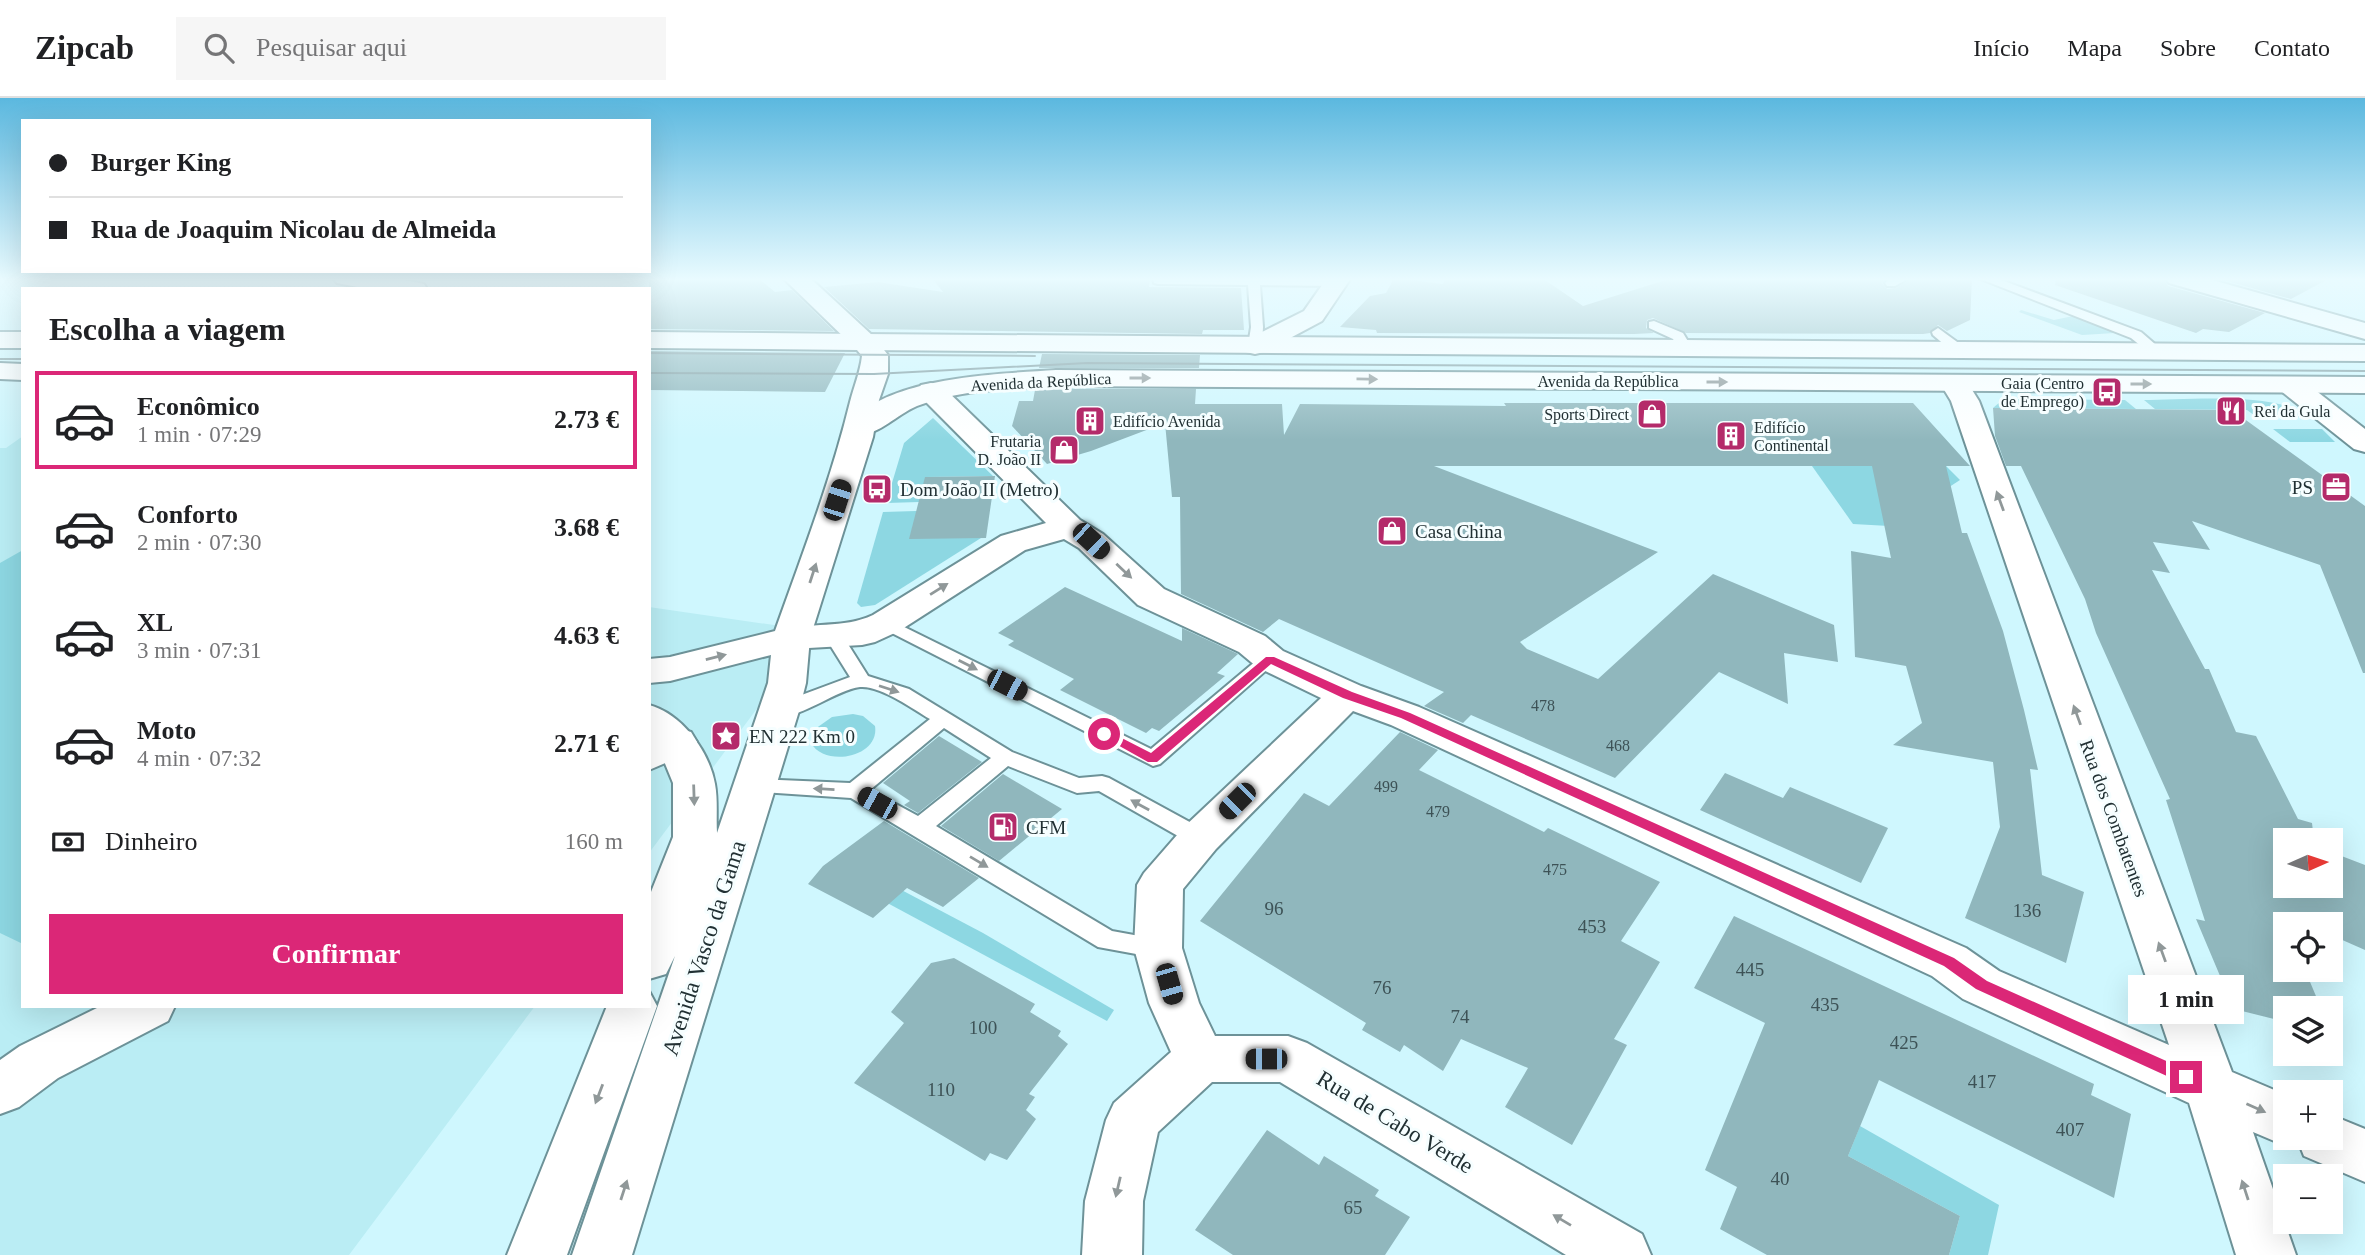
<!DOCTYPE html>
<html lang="pt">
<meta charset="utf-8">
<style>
body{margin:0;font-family:"Times New Roman",serif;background:#f6f6f6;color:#202124;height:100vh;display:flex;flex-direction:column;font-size:26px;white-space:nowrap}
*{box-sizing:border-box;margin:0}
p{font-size:23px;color:#757577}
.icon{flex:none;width:38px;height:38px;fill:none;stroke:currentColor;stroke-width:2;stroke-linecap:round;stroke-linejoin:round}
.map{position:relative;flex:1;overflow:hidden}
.sheet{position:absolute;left:21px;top:189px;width:630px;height:721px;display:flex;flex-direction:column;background:#fff;border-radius:0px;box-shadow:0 7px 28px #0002}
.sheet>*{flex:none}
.top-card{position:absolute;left:21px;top:21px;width:630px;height:154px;border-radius:0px;box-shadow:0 7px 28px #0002;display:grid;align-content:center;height:154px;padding:0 28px;background:#fff}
.needle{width:46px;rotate:87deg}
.tools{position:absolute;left:2273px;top:730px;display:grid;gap:14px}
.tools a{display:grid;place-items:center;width:70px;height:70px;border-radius:0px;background:#fff;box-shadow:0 7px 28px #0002;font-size:35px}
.end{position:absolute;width:32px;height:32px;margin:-16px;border:9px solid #db2777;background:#fff;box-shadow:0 0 0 4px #fff}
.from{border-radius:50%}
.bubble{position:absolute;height:49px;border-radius:0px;background:#fff;box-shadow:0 7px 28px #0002;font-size:23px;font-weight:700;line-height:49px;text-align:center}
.car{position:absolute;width:21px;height:42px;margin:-21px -10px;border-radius:9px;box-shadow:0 0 5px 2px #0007;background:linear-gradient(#222 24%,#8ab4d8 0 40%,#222 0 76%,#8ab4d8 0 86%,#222 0)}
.top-card b{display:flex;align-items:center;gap:24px;height:66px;font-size:26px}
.top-card b+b{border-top:2px solid #e0e0e0}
.top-card i{width:18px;height:18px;background:#202124}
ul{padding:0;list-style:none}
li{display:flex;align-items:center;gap:21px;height:98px;margin:0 14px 10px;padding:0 14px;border:4px solid transparent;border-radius:0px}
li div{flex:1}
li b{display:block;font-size:26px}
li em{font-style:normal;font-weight:700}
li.current{border-color:#db2777}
li>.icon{width:63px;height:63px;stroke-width:1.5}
h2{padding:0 28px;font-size:32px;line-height:84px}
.pay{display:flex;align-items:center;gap:18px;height:77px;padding:0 28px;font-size:26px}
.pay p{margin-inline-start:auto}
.action{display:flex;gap:14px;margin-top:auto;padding:14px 28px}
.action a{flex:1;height:80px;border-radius:0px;background:#db2777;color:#fff;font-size:28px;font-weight:700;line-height:80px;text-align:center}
header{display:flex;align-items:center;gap:42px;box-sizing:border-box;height:98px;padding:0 35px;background:#fff;border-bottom:2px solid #e0e0e0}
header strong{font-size:33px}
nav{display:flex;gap:38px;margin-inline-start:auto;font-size:24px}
.search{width:490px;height:63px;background:#f6f6f6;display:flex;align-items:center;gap:18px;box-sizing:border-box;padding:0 24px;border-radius:0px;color:#757577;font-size:26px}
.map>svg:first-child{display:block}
</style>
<header>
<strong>Zipcab</strong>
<div class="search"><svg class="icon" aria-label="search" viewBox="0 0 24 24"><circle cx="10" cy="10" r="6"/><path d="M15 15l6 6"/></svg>Pesquisar aqui</div>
<nav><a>Início</a><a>Mapa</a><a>Sobre</a><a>Contato</a></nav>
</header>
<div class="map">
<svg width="2365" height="1157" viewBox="0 0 2365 1157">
<rect width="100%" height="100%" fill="#cff7fe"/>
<g fill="#baedf4">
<path d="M23 338V908H535L349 1157H0V350H6Z"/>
<path d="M649 509 815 533 649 755Z"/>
</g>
<g fill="#8dd7e2">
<path d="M2021 212 2054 222 2073 218 2115 235 2082 237 2019 214Z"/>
<path d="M2014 301 2125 302 2136 311 1993 310 2000 304Z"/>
<path d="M2144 302C2184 302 2280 293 2309 319L2258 320 2247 312 2155 311Z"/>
<path d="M933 320 993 378 926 379 919 404 886 405 904 345Z"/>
<path d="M2273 331H2322L2335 344H2290Z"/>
<path d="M1812 368H1946L1960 382 1889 428 1853 426Z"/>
<path d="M916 413 981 440 875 507 861 509 857 505 883 414Z"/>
<path d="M23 452V846L0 835V465Z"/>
<path d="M853 616 863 618 875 628C880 659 825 670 811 645L815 631 832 619Z"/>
<path d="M856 768 983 835 1114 912 1107 923 839 779Z"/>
<path d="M1860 1028 1999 1107 1988 1157H1949L1960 1118 1848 1058Z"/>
</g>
<g fill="#90b7bd">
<path d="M649 180H758L775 194 792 192 834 233 649 231Z"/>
<path d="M932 180H1150L1149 189 1241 190 1244 232H1203L1202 236 869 231 824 189 878 184 943 194Z"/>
<path d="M1394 180 1443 186 1446 180H1542L1583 208 1672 180H1886L1882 185 1887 191 1896 190 1912 180H1972L1970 222 1947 233 1938 227 1930 235 1923 236 1686 235 1653 220 1647 222 1646 230 1654 235 1634 236 1377 235 1376 232 1340 229 1370 198 1386 195Z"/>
<path d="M2056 180H2163L2168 188 2265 215 2229 234 2203 231 2196 235 2055 187Z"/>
<path d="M2216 180H2330L2291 201Z"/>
<path d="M649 253 845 255 825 294 649 292Z"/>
<path d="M1042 256 1200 257 1199 270H1039Z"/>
<path d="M1056 291H1196L1195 306H1282L1284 337 1300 306 1506 308 1504 305H1913L1970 368H1946L1962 435H1967L2003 533 2024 612 2038 672 2030 671 2042 777 2084 794 2066 865 1965 820 2000 729 1993 664 1893 647 1922 625 1906 568 1855 559 1851 453 1891 460 1872 368H1434L1658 454 1520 544 1527 551 1598 581 1713 476 1834 527 1838 564 1784 555 1788 606 1719 574 1615 680 1471 617 1463 625 1424 608 1444 594 1279 521 1263 534 1181 496 1180 399H1172L1165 325 1091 353 1047 366 1012 328 1019 303H1033L1035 292Z"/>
<path d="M1993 310 2232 312 2365 408V575H2363L2320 467 2192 423 2210 452 2153 444 2170 475 2152 472 2205 571H2209L2236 634 2256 638 2298 721 2312 725 2314 742H2286V788H2331V754L2365 767V852L2331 837V826H2304L2282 817 2286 826V872H2305L2321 910H2286V924L2234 911 2196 821 2205 823 2166 702 2170 701 2096 535 2085 501 2021 368H2006L1995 338Z"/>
<path d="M925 379 995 378 986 440 909 441Z"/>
<path d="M1065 489 1182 543V530L1238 556 1217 575 1225 578 1159 633 1152 630 1146 635 1060 592 1074 581 1008 547 1014 543 998 535Z"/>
<path d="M1400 634 1438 652 1419 672 1544 734 1548 730 1660 784 1621 843 1660 864 1614 941 1627 947 1572 1047 1505 1009 1528 970 1461 941 1443 973 1404 947 1400 954 1362 932 1366 925 1200 823 1304 695 1329 708Z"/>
<path d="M939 638 982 664 918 715 904 707 910 703 883 685Z"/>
<path d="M1725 675 1783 700 1790 689 1888 730 1861 785 1700 712Z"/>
<path d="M1003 676 1062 711 999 763 941 728Z"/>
<path d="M884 723 979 780 943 809 907 790 873 820 808 786 823 768Z"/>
<path d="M1734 818 2094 986 2091 997 2131 1016 2114 1100 1879 982 1848 1058 1960 1118 1949 1157H1767L1720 1131 1737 1089 1705 1072 1765 925 1694 890Z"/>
<path d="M954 860 1035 906 1030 914 1061 933 1058 938 1068 946 1029 996 1035 999 1026 1012 1036 1021 1007 1062 990 1055 985 1063 854 985 904 925 891 914 931 865Z"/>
<path d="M1267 1032 1319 1067 1324 1058 1379 1092 1375 1098 1410 1119 1385 1157H1233L1195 1132Z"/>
</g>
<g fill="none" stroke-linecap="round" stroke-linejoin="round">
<g stroke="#6d9298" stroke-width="4">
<g id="lane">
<path d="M1153 180H1337L1343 184 1337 188 1260 187 1263 229 1262 248 1255 252 1248 248 1251 229 1248 187 1158 186 1154 185Z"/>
<path d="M1891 180H1909L1895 188H1887L1885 185Z"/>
<path d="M1978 180H1996L2141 234 2163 253 2161 256H2151L2131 240Z"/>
<path d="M1654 223 1683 235 1692 250 1690 253H1680L1673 241 1649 230V224Z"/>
<path d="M1938 230 1964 249V255H1954L1933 237 1932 234Z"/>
<path d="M886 520 1151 651 1263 557H1277L1279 561 1160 666 1153 668 880 529 877 525Z"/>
<path d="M834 533 841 535 868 578 909 591 1012 654 1079 680 1102 678 1109 680 1208 734 1211 740 1208 746 1200 748 1192 746 1099 693 1077 695 1008 668 936 728 1112 833 1167 843 1170 850 1167 857 1158 860 1098 849 851 700 748 693 745 688 748 683 756 681 850 685 930 621C913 611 880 587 860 589 835 592 797 624 772 618L769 613 772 608 850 579 825 539ZM944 630 991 660 918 718 870 692Z"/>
</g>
</g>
<g stroke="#6d9298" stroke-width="4">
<g id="street">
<path d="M333 180H394L424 186 427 191H368L337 185Z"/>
<path d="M783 180H810L873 238 877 244 873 250 864 252 855 250Z"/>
<path d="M1327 180H1351L1322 223 1264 254 1255 256 1246 254 1242 248 1246 242 1304 213Z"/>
<path d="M2165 180H2205L2365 225V241L2169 185Z"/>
<path d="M1954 277 1964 279 1979 303 2232 974 2286 997V1040H2331V1017L2365 1031V1084L2304 1058 2298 1043 2286 1048 2253 1034 2296 1157H2236L2189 1005 1963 901 1932 878 1391 627 1353 613 1216 751 1183 791 1182 850 1199 905 1215 938H1288L1307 945 1642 1136 1651 1157H1566L1280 984H1212L1158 1034 1143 1103 1142 1157H1082L1085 1103 1106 1022 1114 1005 1171 954 1149 905 1134 850 1137 787 1144 775 1184 729 1321 600 1257 569 1239 554 1138 507 1079 450 1064 441 1025 452 899 533 875 544 862 547 791 551 778 548 772 540 778 532C810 524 843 531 873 517L1001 438 1046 425 921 299 917 293 921 287 931 285 941 287 1080 422 1103 436 1164 491 1265 538 1283 553 1361 588 1419 609 1966 850 1999 873 2169 947 1951 303 1940 285 1944 279Z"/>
<path d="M2291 279 2301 281 2365 331V354L2354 351 2281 293 2277 287 2281 281Z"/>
<path d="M677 630 691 634 697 644 691 654 649 672V641Z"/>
<path d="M101 908H175L168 923 58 980 19 1009 0 1016V962L20 948Z"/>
</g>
</g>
<g stroke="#6d9298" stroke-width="4">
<g id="secondary">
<path d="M864 236 2365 247V263L864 252 855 250 851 244 855 238Z"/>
<path d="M1056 272 2365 279V295L1056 288C1010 291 961 291 917 308 895 317 875 342 851 336L846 330C882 278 999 276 1056 272Z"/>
</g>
</g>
<g stroke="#6d9298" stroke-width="4">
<g id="primary">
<rect x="0" y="234" width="23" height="16"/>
<path d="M649 234 864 236 873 238 888 257V276L879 302 873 339 810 540 806 585 799 613 632 1157H572L675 858 666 876 649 881V799L673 739V685L659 651 649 642V607C682 616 709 653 715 686 718 702 716 720 717 735L768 585 771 557 670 583 649 585V561L670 559 775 533C802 457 831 382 850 304 854 288 860 275 862 258L857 252 649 250Z"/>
<path d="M0 265 23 266V282L0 281Z"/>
<path d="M649 893 657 908 567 1157H507L607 908H649Z"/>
</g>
</g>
<use href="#lane" fill="#fff" fill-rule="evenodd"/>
<use href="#street" fill="#fff" fill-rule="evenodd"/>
<use href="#secondary" fill="#fff" fill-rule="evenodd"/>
<use href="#primary" fill="#fff" fill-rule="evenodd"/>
<g stroke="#7e9a9f" stroke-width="2">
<path d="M649 255 1035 258"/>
<path d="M0 261H23"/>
<path d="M649 275 874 276 1087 265 2365 273"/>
</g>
</g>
<defs><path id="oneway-solid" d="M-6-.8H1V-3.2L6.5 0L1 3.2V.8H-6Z" transform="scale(1.75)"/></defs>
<g fill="#909899">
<use href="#oneway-solid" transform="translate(1140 280)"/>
<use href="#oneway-solid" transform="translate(1367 281) rotate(1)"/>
<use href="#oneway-solid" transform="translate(1717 284)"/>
<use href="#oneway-solid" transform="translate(2141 286)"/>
<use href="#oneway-solid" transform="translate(2000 403) rotate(-110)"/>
<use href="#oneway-solid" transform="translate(1124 473) rotate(43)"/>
<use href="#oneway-solid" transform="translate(813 475) rotate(-72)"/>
<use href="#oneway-solid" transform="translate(939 491) rotate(-32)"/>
<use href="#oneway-solid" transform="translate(716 559) rotate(-14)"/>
<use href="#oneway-solid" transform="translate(968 567) rotate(27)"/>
<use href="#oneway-solid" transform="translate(889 591) rotate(18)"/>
<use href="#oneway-solid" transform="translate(2077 617) rotate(-110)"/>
<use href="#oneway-solid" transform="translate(824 691) rotate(-177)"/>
<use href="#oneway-solid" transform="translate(694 697) rotate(88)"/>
<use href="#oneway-solid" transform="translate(1140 707) rotate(-151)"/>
<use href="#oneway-solid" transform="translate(979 764) rotate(31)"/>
<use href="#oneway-solid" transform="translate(2162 854) rotate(-110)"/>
<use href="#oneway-solid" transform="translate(599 996) rotate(111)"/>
<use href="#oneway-solid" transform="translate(2256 1010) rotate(24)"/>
<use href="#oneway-solid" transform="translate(1118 1089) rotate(103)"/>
<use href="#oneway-solid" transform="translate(624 1092) rotate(-72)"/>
<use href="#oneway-solid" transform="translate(2245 1092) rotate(-108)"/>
<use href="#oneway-solid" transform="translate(1562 1122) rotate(-149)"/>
</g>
<linearGradient id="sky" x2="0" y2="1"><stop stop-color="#5bb8df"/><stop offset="0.53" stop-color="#e9fbff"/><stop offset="1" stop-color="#e9fbff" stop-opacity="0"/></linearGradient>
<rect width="2365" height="342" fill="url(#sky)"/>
<path fill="#db2777" d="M1266 559H1274L1352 594 1410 615 1954 860 1987 883 2191 974 2193 979 2191 984H2180L1976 891 1944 868 1401 620 1343 600 1271 566 1157 664H1148L1098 636 1104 632 1108 633 1151 655Z"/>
<defs>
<g id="bus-square" transform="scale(1.575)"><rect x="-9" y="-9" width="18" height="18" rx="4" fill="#b42b6a" stroke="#f6feff"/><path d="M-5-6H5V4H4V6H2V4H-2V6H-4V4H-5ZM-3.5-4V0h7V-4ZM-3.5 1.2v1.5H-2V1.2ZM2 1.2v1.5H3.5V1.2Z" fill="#fff"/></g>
<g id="restaurant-square" transform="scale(1.575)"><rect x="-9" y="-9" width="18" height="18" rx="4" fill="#b42b6a" stroke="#f6feff"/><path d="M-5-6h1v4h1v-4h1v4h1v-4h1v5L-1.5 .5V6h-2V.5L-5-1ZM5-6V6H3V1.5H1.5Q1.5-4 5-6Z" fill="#fff"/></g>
<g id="shop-square" transform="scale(1.575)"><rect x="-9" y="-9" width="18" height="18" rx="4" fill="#b42b6a" stroke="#f6feff"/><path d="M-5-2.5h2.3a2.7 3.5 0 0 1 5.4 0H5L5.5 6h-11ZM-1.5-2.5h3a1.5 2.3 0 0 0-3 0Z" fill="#fff"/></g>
<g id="building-square" transform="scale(1.575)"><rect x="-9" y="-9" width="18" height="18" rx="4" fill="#b42b6a" stroke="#f6feff"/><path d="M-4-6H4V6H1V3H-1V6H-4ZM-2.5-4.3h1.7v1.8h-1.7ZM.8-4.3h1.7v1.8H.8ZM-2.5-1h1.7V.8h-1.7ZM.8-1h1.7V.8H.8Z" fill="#fff"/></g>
<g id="office-square" transform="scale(1.575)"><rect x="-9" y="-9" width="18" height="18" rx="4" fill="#b42b6a" stroke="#f6feff"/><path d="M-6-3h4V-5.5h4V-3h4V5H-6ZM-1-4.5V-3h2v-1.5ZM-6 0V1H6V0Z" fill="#fff"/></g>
<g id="sight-square" transform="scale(1.575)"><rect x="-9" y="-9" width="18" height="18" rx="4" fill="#b42b6a" stroke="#f6feff"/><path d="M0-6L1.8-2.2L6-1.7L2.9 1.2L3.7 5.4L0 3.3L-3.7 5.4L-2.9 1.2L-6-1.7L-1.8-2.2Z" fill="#fff"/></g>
<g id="fuel-square" transform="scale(1.575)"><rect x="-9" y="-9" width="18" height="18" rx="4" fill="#b42b6a" stroke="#f6feff"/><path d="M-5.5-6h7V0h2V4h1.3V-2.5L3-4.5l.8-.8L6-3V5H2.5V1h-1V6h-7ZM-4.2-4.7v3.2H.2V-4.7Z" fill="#fff"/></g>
</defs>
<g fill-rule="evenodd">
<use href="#bus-square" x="2107" y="294"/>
<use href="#restaurant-square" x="2231" y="313"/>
<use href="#shop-square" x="1652" y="316"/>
<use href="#building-square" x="1090" y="323"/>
<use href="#building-square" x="1731" y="338"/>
<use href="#shop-square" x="1064" y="352"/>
<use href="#office-square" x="2336" y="389"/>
<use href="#bus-square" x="877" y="391"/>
<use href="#shop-square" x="1392" y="433"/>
<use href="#sight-square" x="726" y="638"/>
<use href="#fuel-square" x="1003" y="729"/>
</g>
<g text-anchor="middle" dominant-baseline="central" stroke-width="6" stroke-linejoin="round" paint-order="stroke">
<g font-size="16" fill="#213033" stroke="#f6feff">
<text x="1608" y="283">Avenida da República</text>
<text transform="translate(1041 284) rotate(-3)">Avenida da República</text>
</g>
<g font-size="16" fill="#213033" stroke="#f6feff" text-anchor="end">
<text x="2084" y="285">Gaia (Centro<tspan x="2084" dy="18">de Emprego)</tspan></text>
<text x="2254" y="313" text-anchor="start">Rei da Gula</text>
<text x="1629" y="316">Sports Direct</text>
<text x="1113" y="323" text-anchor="start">Edifício Avenida</text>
<text x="1754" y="329" text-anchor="start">Edifício<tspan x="1754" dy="18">Continental</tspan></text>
<text x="1041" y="343">Frutaria<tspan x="1041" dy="18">D. João II</tspan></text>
</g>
<g font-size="16" fill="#3d5256">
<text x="1543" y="607">478</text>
<text x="1618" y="647">468</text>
<text x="1386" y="688">499</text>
<text x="1438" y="713">479</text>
<text x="1555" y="771">475</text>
</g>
<g font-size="19" fill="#213033" stroke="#f6feff" text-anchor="start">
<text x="2313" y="389" text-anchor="end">PS</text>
<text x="900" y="391">Dom João II (Metro)</text>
<text x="1415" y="433">Casa China</text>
<text x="749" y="638">EN 222 Km 0</text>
<text x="1026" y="729">CFM</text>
</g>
<g font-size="19" fill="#213033" stroke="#f6feff">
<text transform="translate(2114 720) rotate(70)">Rua dos Combatentes</text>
</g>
<g font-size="19" fill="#3d5256">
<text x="1274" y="810">96</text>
<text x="2027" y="812">136</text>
<text x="1592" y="828">453</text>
<text x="1750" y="871">445</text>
<text x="1382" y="889">76</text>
<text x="1825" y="906">435</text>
<text x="1460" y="918">74</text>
<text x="983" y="929">100</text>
<text x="1904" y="944">425</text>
<text x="1982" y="983">417</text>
<text x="941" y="991">110</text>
<text x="2070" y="1031">407</text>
<text x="1780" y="1080">40</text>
<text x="1353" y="1109">65</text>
</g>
<g font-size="23" fill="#213033" stroke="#f6feff">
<text transform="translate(704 850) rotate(-72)">Avenida Vasco da Gama</text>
<text transform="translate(1395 1024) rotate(31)">Rua de Cabo Verde</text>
</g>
</g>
</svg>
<div class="tools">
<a><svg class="needle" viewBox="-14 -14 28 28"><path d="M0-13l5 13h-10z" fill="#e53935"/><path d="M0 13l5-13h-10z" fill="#757577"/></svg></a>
<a><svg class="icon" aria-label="locate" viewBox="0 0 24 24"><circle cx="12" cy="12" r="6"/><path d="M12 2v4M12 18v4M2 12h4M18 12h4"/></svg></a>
<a><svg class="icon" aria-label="layers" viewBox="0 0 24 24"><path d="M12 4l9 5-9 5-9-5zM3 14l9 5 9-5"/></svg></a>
<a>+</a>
<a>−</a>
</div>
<i class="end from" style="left:1104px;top:636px"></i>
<i class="end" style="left:2186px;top:979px"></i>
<div class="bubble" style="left:2128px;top:877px;width:116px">1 min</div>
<i class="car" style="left:837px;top:402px;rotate:18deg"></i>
<i class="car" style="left:1091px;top:443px;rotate:133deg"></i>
<i class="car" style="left:1007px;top:587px;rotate:117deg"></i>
<i class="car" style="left:1237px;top:703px;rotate:225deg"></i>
<i class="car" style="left:877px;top:705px;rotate:299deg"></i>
<i class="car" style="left:1169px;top:886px;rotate:164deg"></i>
<i class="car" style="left:1266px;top:961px;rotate:270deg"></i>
<div class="top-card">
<b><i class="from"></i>Burger King</b>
<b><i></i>Rua de Joaquim Nicolau de Almeida</b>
</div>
<section class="sheet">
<h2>Escolha a viagem</h2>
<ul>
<li class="current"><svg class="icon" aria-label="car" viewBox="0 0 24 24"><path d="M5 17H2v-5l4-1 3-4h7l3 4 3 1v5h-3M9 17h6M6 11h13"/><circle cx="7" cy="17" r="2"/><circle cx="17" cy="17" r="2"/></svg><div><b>Econômico</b><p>1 min · 07:29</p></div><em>2.73 €</em></li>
<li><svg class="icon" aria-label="car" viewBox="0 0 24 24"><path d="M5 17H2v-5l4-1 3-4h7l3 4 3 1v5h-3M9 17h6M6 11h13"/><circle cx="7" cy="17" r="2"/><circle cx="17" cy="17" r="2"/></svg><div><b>Conforto</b><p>2 min · 07:30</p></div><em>3.68 €</em></li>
<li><svg class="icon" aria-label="car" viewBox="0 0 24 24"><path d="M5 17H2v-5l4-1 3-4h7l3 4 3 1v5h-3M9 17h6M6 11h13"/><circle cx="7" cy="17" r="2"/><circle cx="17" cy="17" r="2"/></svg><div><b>XL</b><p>3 min · 07:31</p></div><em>4.63 €</em></li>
<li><svg class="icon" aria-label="car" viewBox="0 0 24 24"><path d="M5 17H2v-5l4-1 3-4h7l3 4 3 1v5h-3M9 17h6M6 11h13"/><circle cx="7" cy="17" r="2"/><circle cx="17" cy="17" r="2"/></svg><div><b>Moto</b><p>4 min · 07:32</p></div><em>2.71 €</em></li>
</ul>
<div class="pay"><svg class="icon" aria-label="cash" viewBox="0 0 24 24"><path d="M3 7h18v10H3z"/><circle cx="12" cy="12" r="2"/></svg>Dinheiro<p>160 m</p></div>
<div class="action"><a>Confirmar</a></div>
</section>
</div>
